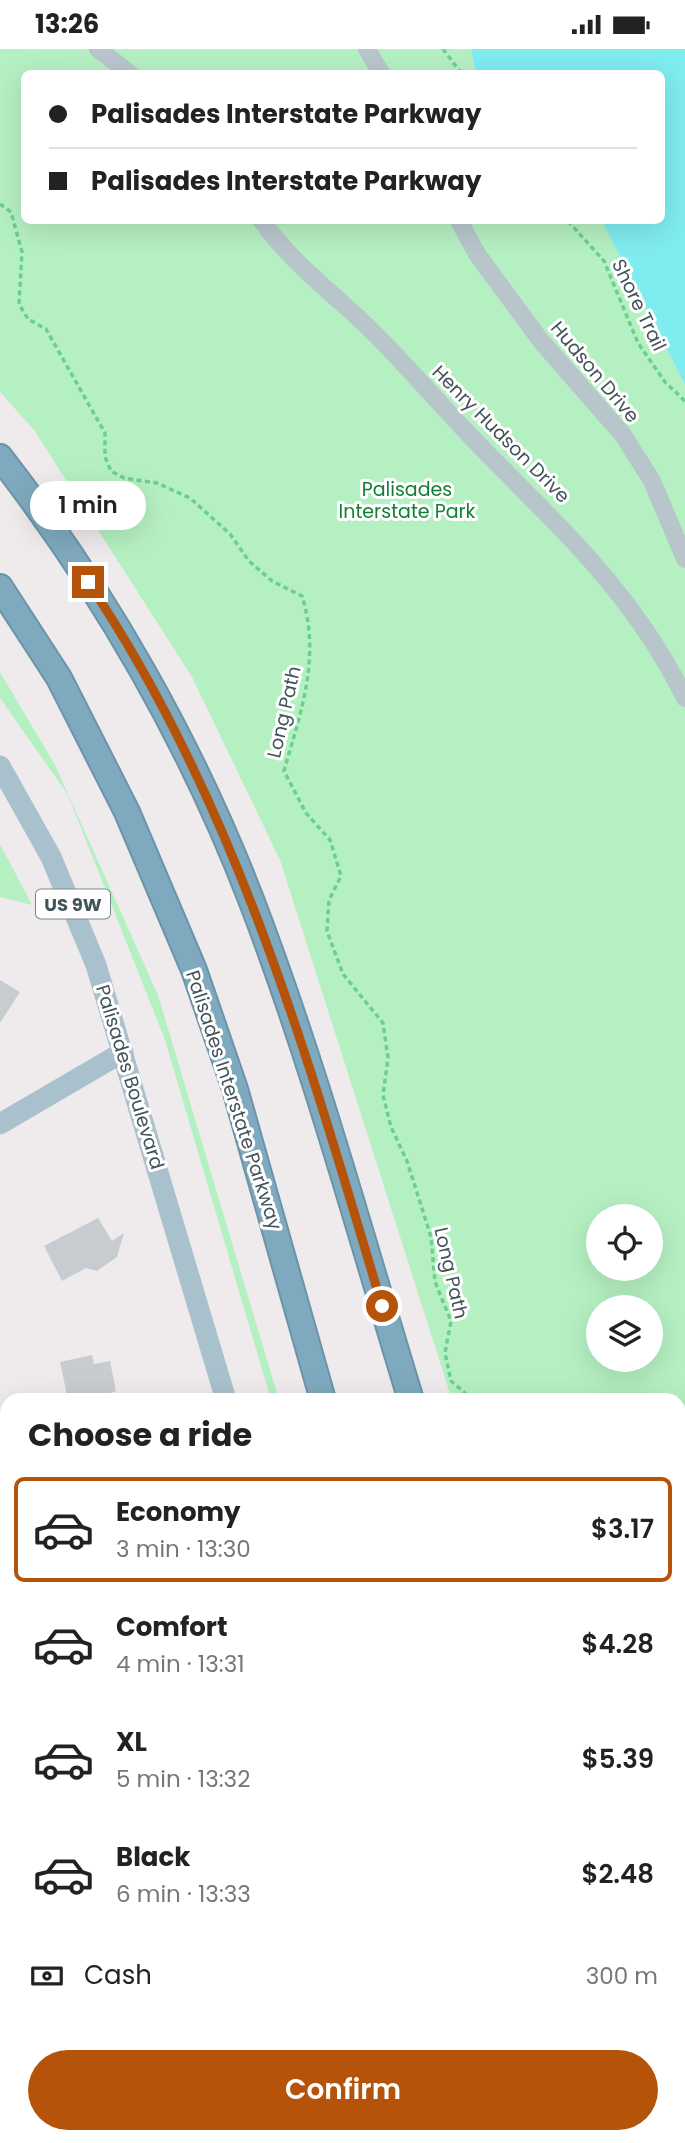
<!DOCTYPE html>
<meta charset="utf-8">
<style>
body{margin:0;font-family:Poppins,sans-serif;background:#f2f2f2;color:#222;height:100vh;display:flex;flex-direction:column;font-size:26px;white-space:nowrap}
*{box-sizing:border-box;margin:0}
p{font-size:23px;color:#767676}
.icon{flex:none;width:38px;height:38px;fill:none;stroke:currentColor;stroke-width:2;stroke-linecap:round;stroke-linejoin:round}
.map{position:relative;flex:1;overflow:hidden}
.panel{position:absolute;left:0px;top:1344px;width:686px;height:751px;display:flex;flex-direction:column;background:#fff;border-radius:21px 21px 0 0;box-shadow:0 7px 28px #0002}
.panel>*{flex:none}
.hud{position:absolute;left:21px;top:21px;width:644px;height:154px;border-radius:10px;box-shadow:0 7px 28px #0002;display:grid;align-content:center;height:154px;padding:0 28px;background:#fff}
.fabs{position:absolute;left:586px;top:1155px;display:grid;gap:14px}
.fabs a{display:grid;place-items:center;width:77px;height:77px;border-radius:50%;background:#fff;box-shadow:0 7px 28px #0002;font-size:35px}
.end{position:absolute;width:32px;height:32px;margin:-16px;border:9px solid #b45309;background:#fff;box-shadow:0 0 0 4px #fff}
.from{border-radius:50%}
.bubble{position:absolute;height:49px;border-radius:24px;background:#fff;box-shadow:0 7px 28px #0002;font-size:23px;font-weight:600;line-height:49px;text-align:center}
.hud b{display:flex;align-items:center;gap:24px;height:66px;font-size:26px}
.hud b+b{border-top:2px solid #e0e0e0}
.hud i{width:18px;height:18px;background:#222}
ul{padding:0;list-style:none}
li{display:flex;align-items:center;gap:21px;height:105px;margin:0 14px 10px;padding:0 14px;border:4px solid transparent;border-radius:10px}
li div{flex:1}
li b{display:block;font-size:26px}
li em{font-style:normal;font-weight:600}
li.selected{border-color:#b45309}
li>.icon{width:63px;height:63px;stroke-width:1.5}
h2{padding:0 28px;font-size:32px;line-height:84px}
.pay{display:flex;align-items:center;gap:18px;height:77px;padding:0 28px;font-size:26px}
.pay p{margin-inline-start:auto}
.button{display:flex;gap:14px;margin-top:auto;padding:14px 28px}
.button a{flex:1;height:80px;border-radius:42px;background:#b45309;color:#fff;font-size:28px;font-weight:600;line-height:80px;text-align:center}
.status{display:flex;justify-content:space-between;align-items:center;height:49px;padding:0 35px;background:#fff;direction:ltr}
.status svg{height:19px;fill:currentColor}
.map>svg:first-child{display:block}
</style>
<div class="status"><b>13:26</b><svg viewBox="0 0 49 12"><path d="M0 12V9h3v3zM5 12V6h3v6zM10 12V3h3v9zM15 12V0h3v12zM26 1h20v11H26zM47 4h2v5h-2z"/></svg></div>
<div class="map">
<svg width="685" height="2094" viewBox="0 0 685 2094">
<rect width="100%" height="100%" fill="#efebec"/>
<path fill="#e0dcde" d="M0 1665 7 1691V1809L0 1812Z"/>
<g fill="#b5f0c2" fill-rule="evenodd">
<path d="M0 0H471L475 20 480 24H24V172H602L685 336V1901L679 1890V1351H452L280 811 192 628 34 381 0 343ZM598 1167H651V1220H598ZM598 1258H651V1311H598Z"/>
<path d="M0 623 55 716 158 946 279 1351H271L165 991 68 746 0 649Z"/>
<path d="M0 795 32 856 0 848Z"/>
<path d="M7 2000V2088H492L497 2094H0V2003Z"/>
</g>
<path fill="#7fecf0" d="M471 0H685V336L602 172H662V24H480L475 20Z"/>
<g fill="#c8ccd1">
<path d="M0 931 20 943 0 974Z"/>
<path d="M98 1169 112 1192 124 1184 117 1208 97 1222 86 1219 62 1232 44 1197Z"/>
<path d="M92 1306 94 1315 110 1312 116 1342 89 1351H68L60 1313Z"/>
</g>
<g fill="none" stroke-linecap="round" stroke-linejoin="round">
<g stroke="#6b94aa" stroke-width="28">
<g id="highway">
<path d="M0 408C104 542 191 694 252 853 314 1015 360 1185 411 1351"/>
<path d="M0 538 59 629 127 763 194 921 235 1040 323 1351"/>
<path d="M679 1971 685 1980"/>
<path d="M661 2088 666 2094"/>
</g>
</g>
<g stroke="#6cd08d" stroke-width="3.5" stroke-dasharray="5 3.5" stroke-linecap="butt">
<path d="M443 0 461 24"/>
<path d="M0 155 11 163 22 203 19 255 28 270 46 280 105 384V408L111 422 124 429 157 434 190 449 230 485 249 512 272 532 302 547C321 609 301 662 284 722L306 764 330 791 341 827 329 851 327 882 343 925 383 974 388 1009 383 1046 391 1078 407 1112 431 1188 435 1233 451 1272 445 1304 451 1332 473 1351"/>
<path d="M568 172 604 212 638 294 665 333 685 352"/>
<path d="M679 1713 685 1721"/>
</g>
<g stroke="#b8c6cc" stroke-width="18">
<path d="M98 0 129 24"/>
<path d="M367 0 381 24"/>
<path d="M262 172C293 216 336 246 374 284 410 320 443 359 479 396 559 478 633 543 685 649"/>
<path d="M459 172 477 205 541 292 623 386 652 432 685 510"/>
<path d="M0 1665 7 1691"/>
</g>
<g stroke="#a9c1cd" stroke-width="21">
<path d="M0 717 51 808 96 916 226 1351"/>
<path d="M0 1075 123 1003"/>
<path d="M534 2088 539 2094"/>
</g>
<use href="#highway" stroke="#7fa9be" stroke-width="24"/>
</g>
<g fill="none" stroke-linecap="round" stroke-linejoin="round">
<path stroke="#b45309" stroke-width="9" d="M88 533C235 751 308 1008 382 1257"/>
</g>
<g text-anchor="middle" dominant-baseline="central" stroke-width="6" stroke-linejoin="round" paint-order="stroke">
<rect fill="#fff" stroke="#7b878c" stroke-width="2" x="36" y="840.5" width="74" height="29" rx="5"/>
<g font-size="18" font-weight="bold" fill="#43535a">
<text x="73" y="855">US 9W</text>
</g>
<g font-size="19" fill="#43535a" stroke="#fff">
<text transform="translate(639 256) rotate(64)">Shore Trail</text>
<text transform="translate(595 323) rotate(50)">Hudson Drive</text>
<text transform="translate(501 385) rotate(45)">Henry Hudson Drive</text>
<text transform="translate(284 663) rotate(-77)">Long Path</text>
<text transform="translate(130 1028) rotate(73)">Palisades Boulevard</text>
<text transform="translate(234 1051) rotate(72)">Palisades Interstate Parkway</text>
<text transform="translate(451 1224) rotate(77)">Long Path</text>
</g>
<g font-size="19" fill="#117e34" stroke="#fff">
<text x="407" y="440">Palisades<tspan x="407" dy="22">Interstate Park</tspan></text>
</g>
</g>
</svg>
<div class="fabs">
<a><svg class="icon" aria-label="locate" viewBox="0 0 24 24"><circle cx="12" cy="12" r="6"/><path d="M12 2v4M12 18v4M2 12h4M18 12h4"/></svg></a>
<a><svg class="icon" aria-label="layers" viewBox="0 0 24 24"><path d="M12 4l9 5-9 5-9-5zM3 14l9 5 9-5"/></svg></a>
</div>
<i class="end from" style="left:382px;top:1257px"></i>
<i class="end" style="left:88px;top:533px"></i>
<div class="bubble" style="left:30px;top:432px;width:116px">1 min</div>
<div class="hud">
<b><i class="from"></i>Palisades Interstate Parkway</b>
<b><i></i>Palisades Interstate Parkway</b>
</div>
<section class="panel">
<h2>Choose a ride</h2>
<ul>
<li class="selected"><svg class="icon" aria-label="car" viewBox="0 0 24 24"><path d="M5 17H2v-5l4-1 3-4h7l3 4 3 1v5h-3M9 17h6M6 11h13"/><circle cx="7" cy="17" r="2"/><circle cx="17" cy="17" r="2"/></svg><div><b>Economy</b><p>3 min · 13:30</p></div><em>$3.17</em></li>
<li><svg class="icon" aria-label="car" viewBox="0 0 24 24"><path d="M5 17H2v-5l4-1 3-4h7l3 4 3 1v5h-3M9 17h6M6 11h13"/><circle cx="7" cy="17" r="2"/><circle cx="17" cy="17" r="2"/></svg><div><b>Comfort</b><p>4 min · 13:31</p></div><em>$4.28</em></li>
<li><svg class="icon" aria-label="car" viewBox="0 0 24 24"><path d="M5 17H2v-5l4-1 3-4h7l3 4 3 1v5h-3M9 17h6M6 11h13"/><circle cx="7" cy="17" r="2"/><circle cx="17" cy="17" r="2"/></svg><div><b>XL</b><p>5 min · 13:32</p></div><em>$5.39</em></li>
<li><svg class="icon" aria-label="car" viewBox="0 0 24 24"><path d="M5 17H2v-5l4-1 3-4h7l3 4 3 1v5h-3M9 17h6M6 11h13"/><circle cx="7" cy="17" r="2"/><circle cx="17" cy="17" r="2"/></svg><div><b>Black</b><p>6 min · 13:33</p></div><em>$2.48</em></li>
</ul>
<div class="pay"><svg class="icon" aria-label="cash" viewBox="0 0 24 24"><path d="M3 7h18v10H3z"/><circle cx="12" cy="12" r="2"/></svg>Cash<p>300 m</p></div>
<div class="button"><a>Confirm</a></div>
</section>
</div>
